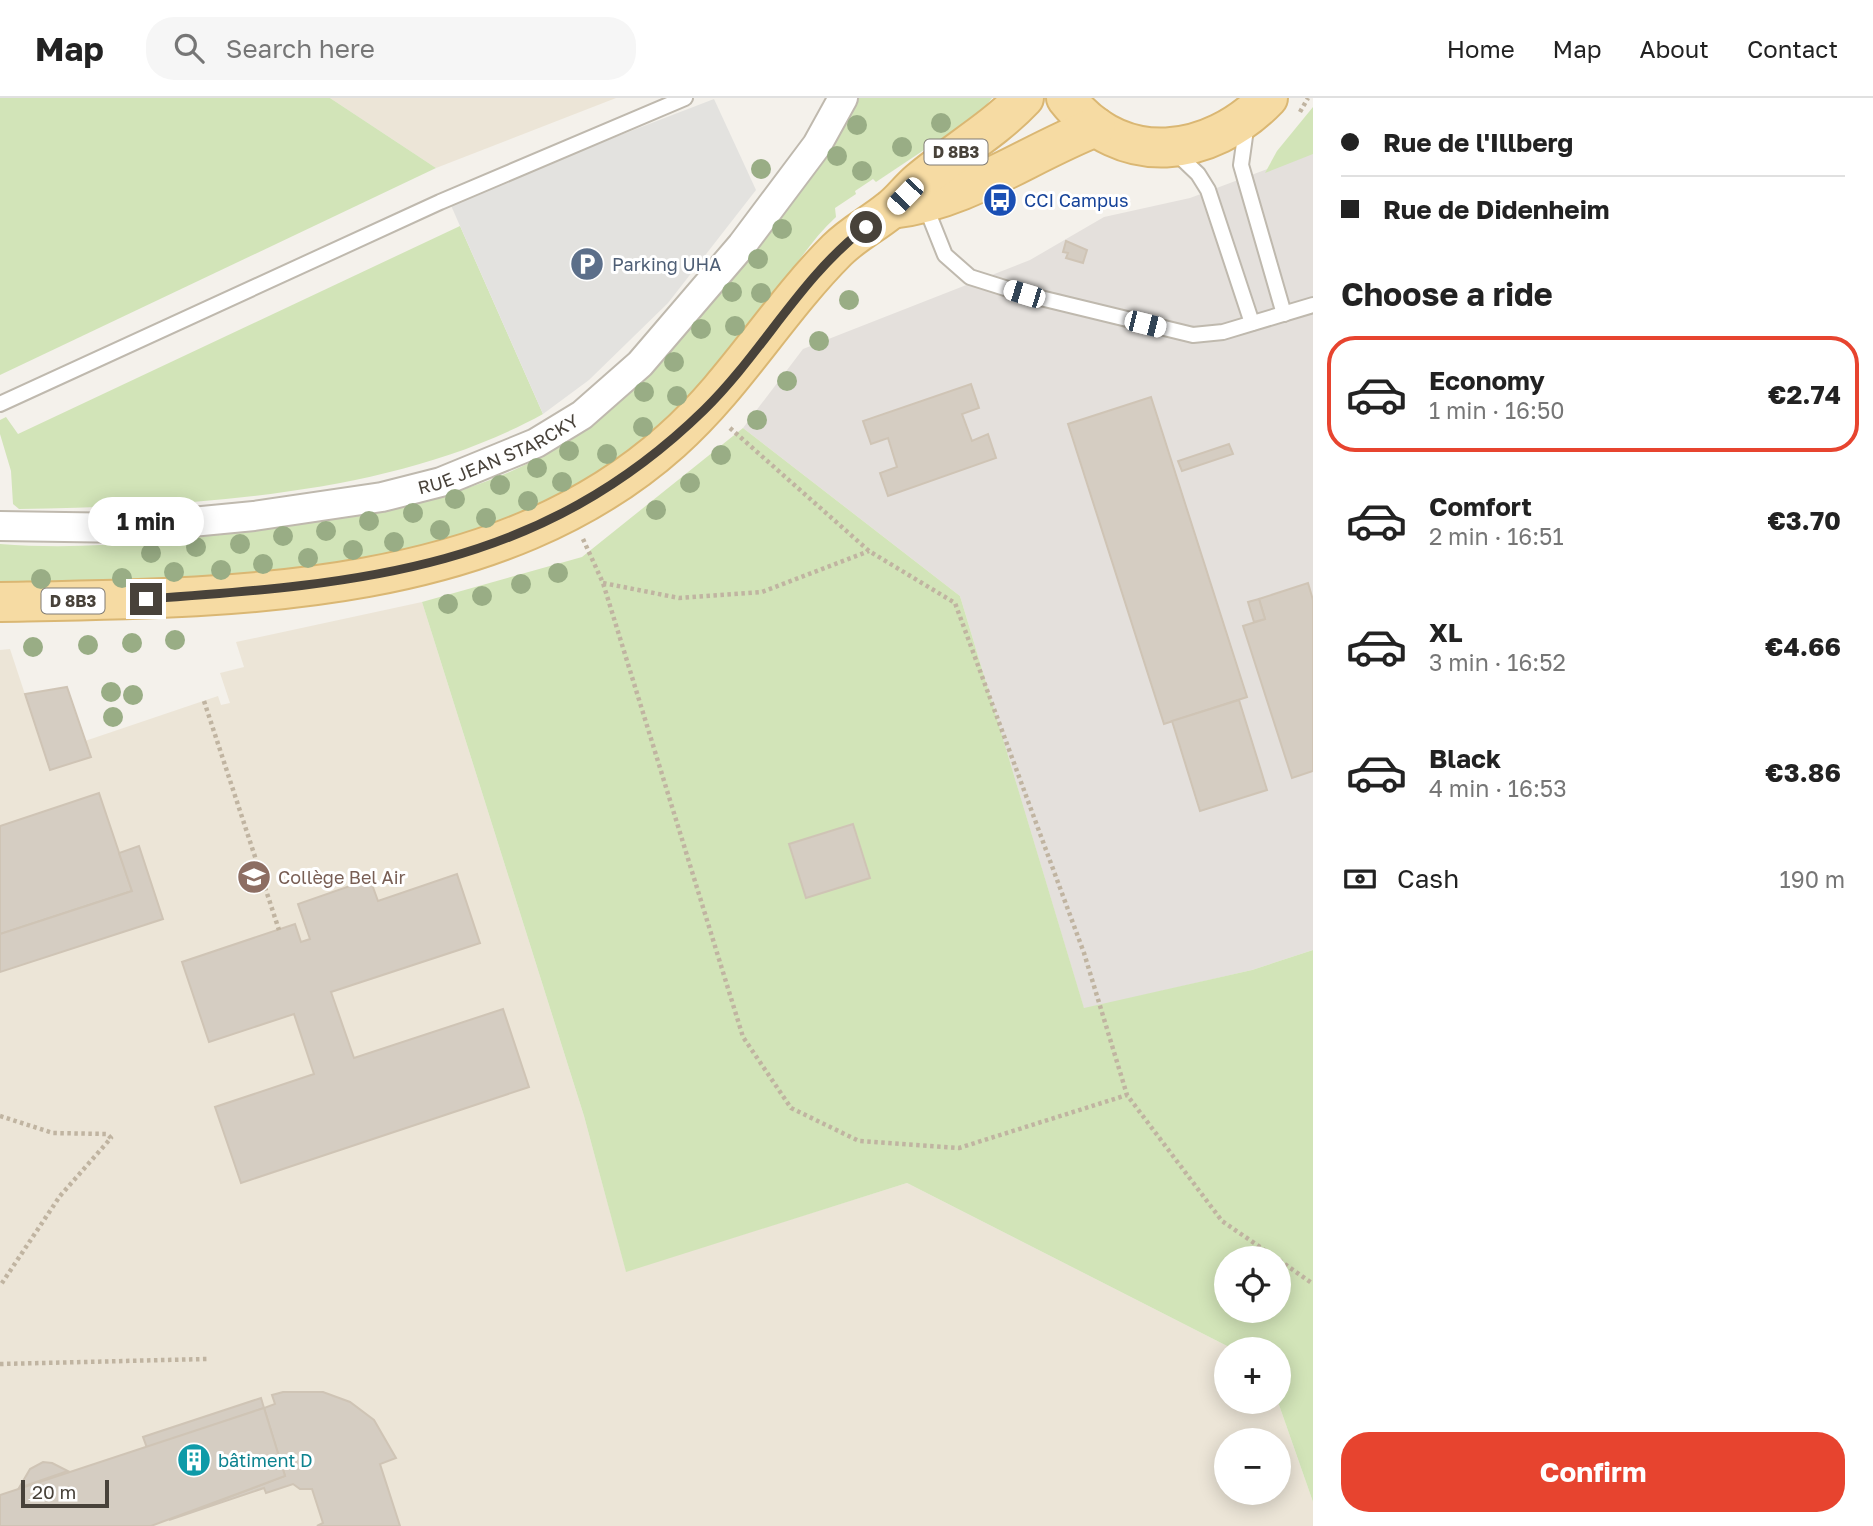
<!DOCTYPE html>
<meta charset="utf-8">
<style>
body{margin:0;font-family:"Golos Text",sans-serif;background:#f6f6f6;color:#222;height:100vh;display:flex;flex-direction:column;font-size:26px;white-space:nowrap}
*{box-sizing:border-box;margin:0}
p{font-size:23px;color:#767676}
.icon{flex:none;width:38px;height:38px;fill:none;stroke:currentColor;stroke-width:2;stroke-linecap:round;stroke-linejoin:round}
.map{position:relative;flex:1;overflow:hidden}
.details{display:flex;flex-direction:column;background:#fff;width:560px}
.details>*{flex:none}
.hud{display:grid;align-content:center;height:154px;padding:0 28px;background:#fff}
.controls{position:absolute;left:1214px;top:1148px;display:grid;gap:14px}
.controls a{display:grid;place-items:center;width:77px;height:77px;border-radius:50%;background:#fff;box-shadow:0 4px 18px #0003;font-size:35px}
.scale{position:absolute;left:21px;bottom:18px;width:88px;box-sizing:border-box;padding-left:7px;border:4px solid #48423a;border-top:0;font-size:19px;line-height:24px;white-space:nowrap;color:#48423a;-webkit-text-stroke:5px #fff;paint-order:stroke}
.end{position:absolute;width:32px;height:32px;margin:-16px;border:9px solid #48423a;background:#fff;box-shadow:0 0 0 4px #fff}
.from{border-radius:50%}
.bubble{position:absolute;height:49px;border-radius:24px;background:#fff;box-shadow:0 4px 18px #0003;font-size:23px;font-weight:700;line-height:49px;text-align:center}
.car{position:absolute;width:21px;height:42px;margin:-21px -10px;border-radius:9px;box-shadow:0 0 5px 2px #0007;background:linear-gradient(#fff 24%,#345 0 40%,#fff 0 76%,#345 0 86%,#fff 0)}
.hud b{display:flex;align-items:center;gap:24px;height:66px;font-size:26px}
.hud b+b{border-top:2px solid #e0e0e0}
.hud i{width:18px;height:18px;background:#222}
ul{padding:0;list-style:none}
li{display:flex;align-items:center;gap:21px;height:116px;margin:0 14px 10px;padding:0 14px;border:4px solid transparent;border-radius:28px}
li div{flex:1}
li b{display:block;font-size:26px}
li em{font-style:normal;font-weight:700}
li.active{border-color:#e7442f}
li>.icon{width:63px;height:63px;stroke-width:1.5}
h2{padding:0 28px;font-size:32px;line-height:84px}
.pay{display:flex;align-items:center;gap:18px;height:77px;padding:0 28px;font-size:26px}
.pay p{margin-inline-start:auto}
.action{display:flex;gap:14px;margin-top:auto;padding:14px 28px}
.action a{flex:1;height:80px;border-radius:28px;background:#e7442f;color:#fff;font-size:28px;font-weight:700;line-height:80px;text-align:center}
header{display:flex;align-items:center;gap:42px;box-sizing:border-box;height:98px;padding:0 35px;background:#fff;border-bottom:2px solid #e0e0e0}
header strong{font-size:33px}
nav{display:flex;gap:38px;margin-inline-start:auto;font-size:24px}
.search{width:490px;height:63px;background:#f6f6f6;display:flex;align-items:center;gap:18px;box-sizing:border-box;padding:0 24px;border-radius:28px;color:#767676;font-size:26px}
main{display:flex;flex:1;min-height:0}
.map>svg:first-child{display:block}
</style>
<header>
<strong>Map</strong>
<div class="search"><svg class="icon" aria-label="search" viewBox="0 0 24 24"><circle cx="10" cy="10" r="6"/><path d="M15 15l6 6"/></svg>Search here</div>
<nav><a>Home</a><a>Map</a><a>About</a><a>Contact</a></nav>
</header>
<main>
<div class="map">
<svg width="1313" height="1428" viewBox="0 0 1313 1428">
<rect width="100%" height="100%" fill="#f4f1eb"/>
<path fill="#e4e0dc" d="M1313 54V852L1252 872 1084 911 960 498 743 330 803 251 1030 162 1104 119 1190 100Z"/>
<g fill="#ece5d7" fill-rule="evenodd">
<path d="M330 0H616L436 70Z"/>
<path d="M422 504 584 1018 626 1173 907 1085 1233 1251H1227V1304H1278L1313 1404V1428H0V552L10 551 50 672 91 659 85 643 218 598 221 607 230 605 220 575 244 569 236 544ZM1227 1342H1279V1395H1227Z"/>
</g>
<g fill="#d2e4b8" fill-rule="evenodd">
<path d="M0 0H330L436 70 0 277Z"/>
<path d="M857 0H992L981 14 876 84 873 81 855 93 856 96 835 110 836 119C815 138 799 163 782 185 746 232 711 281 666 321 487 484 227 480 0 489V446C88 453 181 442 269 430 374 415 485 400 575 338 647 288 700 221 753 152 790 105 835 56 857 0Z"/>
<path d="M1313 9V56L1265 75 1277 53Z"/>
<path d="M460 128 543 316C393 399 188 408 19 411L13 406 11 373 0 336V322L6 319 18 336Z"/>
<path d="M743 330 960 498 1084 910 1252 872 1313 852V1404L1278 1304 1279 1251H1233L907 1085 626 1174 584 1018 422 504 582 459ZM1227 1160H1279V1213H1227Z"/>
</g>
<path fill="#e3e2df" d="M714 1 756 92 668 205 589 282 543 316 449 103Z"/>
<g fill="#d5cdc2" stroke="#cfc4b5" stroke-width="2">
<path d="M1066 143 1087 152 1083 165 1066 160 1068 155 1063 154Z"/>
<path d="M971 286 979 310 962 316 972 343 988 336 996 360 888 398 880 375 897 369 888 340 871 346 863 323Z"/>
<path d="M1151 299 1247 599 1164 626 1068 326Z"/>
<path d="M1229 346 1233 356 1182 373 1178 363Z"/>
<path d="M1308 485 1313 502V673L1292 680 1243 528 1265 521 1259 501Z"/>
<path d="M1259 501 1265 521 1254 524 1248 504Z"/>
<path d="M67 589 91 659 50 672 25 596Z"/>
<path d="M1239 602 1267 692 1200 713 1172 623Z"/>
<path d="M99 695 132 793 0 836V728Z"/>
<path d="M853 726 870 780 806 800 789 746Z"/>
<path d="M139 748 163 821 0 874V836L132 793 119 755Z"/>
<path d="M457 776 480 845 331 894 354 960 503 911 529 989 241 1085 215 1009 314 976 294 916 209 944 182 864 295 826 301 844 310 841 298 806 370 781 378 803Z"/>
<path d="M283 1294H323L350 1304 374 1322 396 1360 380 1366 400 1428H317L323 1425 312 1391H300L293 1386 266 1395 264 1390 169 1422 285 1378 264 1310 275 1306 272 1297Z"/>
<path d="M261 1300 264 1310 147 1350 143 1339Z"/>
<path d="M264 1310 285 1378 151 1428H0V1397Z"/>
<path d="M52 1365 68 1373 19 1390 30 1371 43 1364Z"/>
</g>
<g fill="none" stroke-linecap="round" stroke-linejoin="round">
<g stroke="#bfb9ae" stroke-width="18">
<g id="service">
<path d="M1247 24 1241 67 1284 216"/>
<path d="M1175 54 1198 76 1208 92 1252 225"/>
<path d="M925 107 945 157 970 179 1024 196 1193 237 1223 234 1313 207"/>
<path d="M0 306 440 104 685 0"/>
</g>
</g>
<g stroke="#bfb9ae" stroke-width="32">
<g id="minor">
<path id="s1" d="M0 428 129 430 254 418 382 399 441 384 536 345 582 317 640 266 742 147 817 47 843 0"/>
</g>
</g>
<g stroke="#dab773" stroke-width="42">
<g id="primary">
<path d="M1066 0C1122 72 1210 60 1268 0"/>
<path d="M892 111C967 102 1027 56 1096 29"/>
<path d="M0 504C225 500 493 502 671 343 735 286 777 212 837 152 853 136 873 126 890 112 901 104 909 92 920 83 953 55 994 32 1024 0"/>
</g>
</g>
<g stroke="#c0b4a1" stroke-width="4.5" stroke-dasharray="3.5 3.5" stroke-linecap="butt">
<path d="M1300 14 1308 0"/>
<path d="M730 330 869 453 955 505 1084 855 1127 997 1222 1123 1276 1160"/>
<path d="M583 441 603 485 743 939 791 1010 859 1043 959 1050 1127 997"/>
<path d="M603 485 679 500 762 494 869 453"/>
<path d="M204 603 279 832"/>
<path d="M0 1018 53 1035 107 1036 111 1040 60 1098 0 1188"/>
<path d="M1279 1162 1313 1186"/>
<path d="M0 1266 207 1261"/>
</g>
<use href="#service" stroke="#fff" stroke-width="14"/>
<use href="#minor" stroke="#fff" stroke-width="28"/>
<use href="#primary" stroke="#f6dba3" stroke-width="38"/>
</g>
<g fill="#99ad85">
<circle cx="941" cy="25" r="10"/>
<circle cx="857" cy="27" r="10"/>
<circle cx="902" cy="49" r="10"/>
<circle cx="837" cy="58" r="10"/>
<circle cx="761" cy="71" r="10"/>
<circle cx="862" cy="73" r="10"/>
<circle cx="782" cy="131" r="10"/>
<circle cx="758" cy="161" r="10"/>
<circle cx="732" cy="194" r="10"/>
<circle cx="761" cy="195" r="10"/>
<circle cx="849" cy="202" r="10"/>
<circle cx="735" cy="228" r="10"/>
<circle cx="701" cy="231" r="10"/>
<circle cx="819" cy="243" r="10"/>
<circle cx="674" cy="264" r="10"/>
<circle cx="787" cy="283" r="10"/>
<circle cx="644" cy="294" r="10"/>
<circle cx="677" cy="298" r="10"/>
<circle cx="757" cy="322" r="10"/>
<circle cx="643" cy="329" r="10"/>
<circle cx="569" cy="353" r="10"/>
<circle cx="607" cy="356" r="10"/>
<circle cx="721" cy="357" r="10"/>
<circle cx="537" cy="370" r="10"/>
<circle cx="562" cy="384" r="10"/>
<circle cx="690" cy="385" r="10"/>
<circle cx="500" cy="387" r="10"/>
<circle cx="455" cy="401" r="10"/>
<circle cx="528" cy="403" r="10"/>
<circle cx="656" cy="412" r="10"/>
<circle cx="413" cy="415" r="10"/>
<circle cx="486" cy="420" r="10"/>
<circle cx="369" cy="423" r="10"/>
<circle cx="440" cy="432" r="10"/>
<circle cx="326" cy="433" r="10"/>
<circle cx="283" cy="438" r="10"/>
<circle cx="394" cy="444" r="10"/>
<circle cx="240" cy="446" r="10"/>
<circle cx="196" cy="449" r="10"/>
<circle cx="353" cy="452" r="10"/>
<circle cx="151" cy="455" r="10"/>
<circle cx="308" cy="460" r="10"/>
<circle cx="263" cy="466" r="10"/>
<circle cx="221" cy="472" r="10"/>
<circle cx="174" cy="474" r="10"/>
<circle cx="558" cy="475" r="10"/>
<circle cx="122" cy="480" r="10"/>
<circle cx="41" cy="481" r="10"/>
<circle cx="521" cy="486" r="10"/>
<circle cx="482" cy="498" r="10"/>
<circle cx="448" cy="506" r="10"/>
<circle cx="175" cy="542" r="10"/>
<circle cx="132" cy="545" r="10"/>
<circle cx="88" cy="547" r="10"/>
<circle cx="33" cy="549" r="10"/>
<circle cx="111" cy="594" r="10"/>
<circle cx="133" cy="597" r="10"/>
<circle cx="113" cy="619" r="10"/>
</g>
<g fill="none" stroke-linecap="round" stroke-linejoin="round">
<path stroke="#48423a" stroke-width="9" d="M146 501C362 486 541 471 704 312 763 254 800 180 866 129"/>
</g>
<defs>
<g id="bus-disc" transform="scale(1.75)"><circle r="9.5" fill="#1a4fb4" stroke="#fff"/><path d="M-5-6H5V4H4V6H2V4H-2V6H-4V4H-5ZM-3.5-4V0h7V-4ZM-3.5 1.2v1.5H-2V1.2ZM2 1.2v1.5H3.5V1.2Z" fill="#fff"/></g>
<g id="parking-disc" transform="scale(1.75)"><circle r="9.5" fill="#5c6f8a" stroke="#fff"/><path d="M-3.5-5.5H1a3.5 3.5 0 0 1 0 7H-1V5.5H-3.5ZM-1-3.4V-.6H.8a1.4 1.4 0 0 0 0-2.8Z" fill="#fff"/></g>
<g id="school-disc" transform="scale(1.75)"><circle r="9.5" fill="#8d6e63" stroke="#fff"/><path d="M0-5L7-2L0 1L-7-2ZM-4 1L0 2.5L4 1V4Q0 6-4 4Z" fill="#fff"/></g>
<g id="building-disc" transform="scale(1.75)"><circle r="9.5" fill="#0f9aa8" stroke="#fff"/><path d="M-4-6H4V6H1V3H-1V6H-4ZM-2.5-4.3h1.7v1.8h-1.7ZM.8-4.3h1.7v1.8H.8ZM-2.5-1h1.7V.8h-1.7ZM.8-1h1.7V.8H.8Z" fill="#fff"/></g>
</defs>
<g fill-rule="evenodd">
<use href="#bus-disc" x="1000" y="102"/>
<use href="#parking-disc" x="587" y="166"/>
<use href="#school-disc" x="254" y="779"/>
<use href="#building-disc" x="194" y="1362"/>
</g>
<g text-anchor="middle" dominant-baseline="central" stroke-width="6" stroke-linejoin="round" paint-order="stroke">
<g fill="#fff" stroke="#7f7b75" stroke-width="2">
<rect x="924.5" y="41.5" width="63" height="25" rx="5"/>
<rect x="41.5" y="490.5" width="63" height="25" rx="5"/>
</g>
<g font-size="16" font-weight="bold" fill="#48423a">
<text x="956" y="54">D 8B3</text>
<text x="73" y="503">D 8B3</text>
</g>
<g font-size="18" fill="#164399" stroke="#fff" text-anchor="start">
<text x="1024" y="102">CCI Campus</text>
</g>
<g font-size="18" fill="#4e5e75" stroke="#fff" text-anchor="start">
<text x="612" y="166">Parking UHA</text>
</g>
<g font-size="18" fill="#48423a" stroke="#fff">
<text stroke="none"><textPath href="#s1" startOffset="508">RUE JEAN STARCKY</textPath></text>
</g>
<g font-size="18" fill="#785e54" stroke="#fff" text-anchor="start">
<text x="278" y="779">Collège Bel Air</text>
</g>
<g font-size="18" fill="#0d838f" stroke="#fff" text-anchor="start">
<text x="218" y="1362">bâtiment D</text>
</g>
</g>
</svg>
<div class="controls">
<a><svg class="icon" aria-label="locate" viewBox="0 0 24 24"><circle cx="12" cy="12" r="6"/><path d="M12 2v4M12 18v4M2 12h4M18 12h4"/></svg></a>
<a>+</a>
<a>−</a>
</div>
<div class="scale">20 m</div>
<i class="end from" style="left:866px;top:129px"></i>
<i class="end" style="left:146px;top:501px"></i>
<div class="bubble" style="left:88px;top:399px;width:116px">1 min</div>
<i class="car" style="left:905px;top:98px;rotate:224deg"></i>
<i class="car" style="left:1024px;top:196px;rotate:287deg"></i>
<i class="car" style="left:1145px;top:226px;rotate:104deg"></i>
</div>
<section class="details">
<div class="hud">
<b><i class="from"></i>Rue de l'Illberg</b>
<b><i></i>Rue de Didenheim</b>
</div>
<h2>Choose a ride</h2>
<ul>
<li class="active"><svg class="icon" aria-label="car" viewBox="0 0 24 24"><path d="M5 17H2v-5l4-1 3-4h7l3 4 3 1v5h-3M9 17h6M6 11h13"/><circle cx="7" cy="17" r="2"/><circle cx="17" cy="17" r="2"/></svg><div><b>Economy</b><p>1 min · 16:50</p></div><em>€2.74</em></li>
<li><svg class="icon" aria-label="car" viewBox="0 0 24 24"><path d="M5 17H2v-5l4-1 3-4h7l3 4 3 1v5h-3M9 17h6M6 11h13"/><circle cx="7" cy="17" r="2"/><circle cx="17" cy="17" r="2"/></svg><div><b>Comfort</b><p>2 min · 16:51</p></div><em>€3.70</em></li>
<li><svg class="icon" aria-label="car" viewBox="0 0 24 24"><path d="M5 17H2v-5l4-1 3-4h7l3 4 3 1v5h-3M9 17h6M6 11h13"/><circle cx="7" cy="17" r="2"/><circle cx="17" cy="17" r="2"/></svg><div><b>XL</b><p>3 min · 16:52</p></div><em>€4.66</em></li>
<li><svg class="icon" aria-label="car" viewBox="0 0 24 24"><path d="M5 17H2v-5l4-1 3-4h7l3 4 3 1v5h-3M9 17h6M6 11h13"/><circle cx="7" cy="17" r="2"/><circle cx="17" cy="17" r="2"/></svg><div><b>Black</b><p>4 min · 16:53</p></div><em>€3.86</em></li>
</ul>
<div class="pay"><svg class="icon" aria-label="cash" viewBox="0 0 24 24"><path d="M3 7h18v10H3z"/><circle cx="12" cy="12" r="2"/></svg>Cash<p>190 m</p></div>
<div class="action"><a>Confirm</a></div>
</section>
</main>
